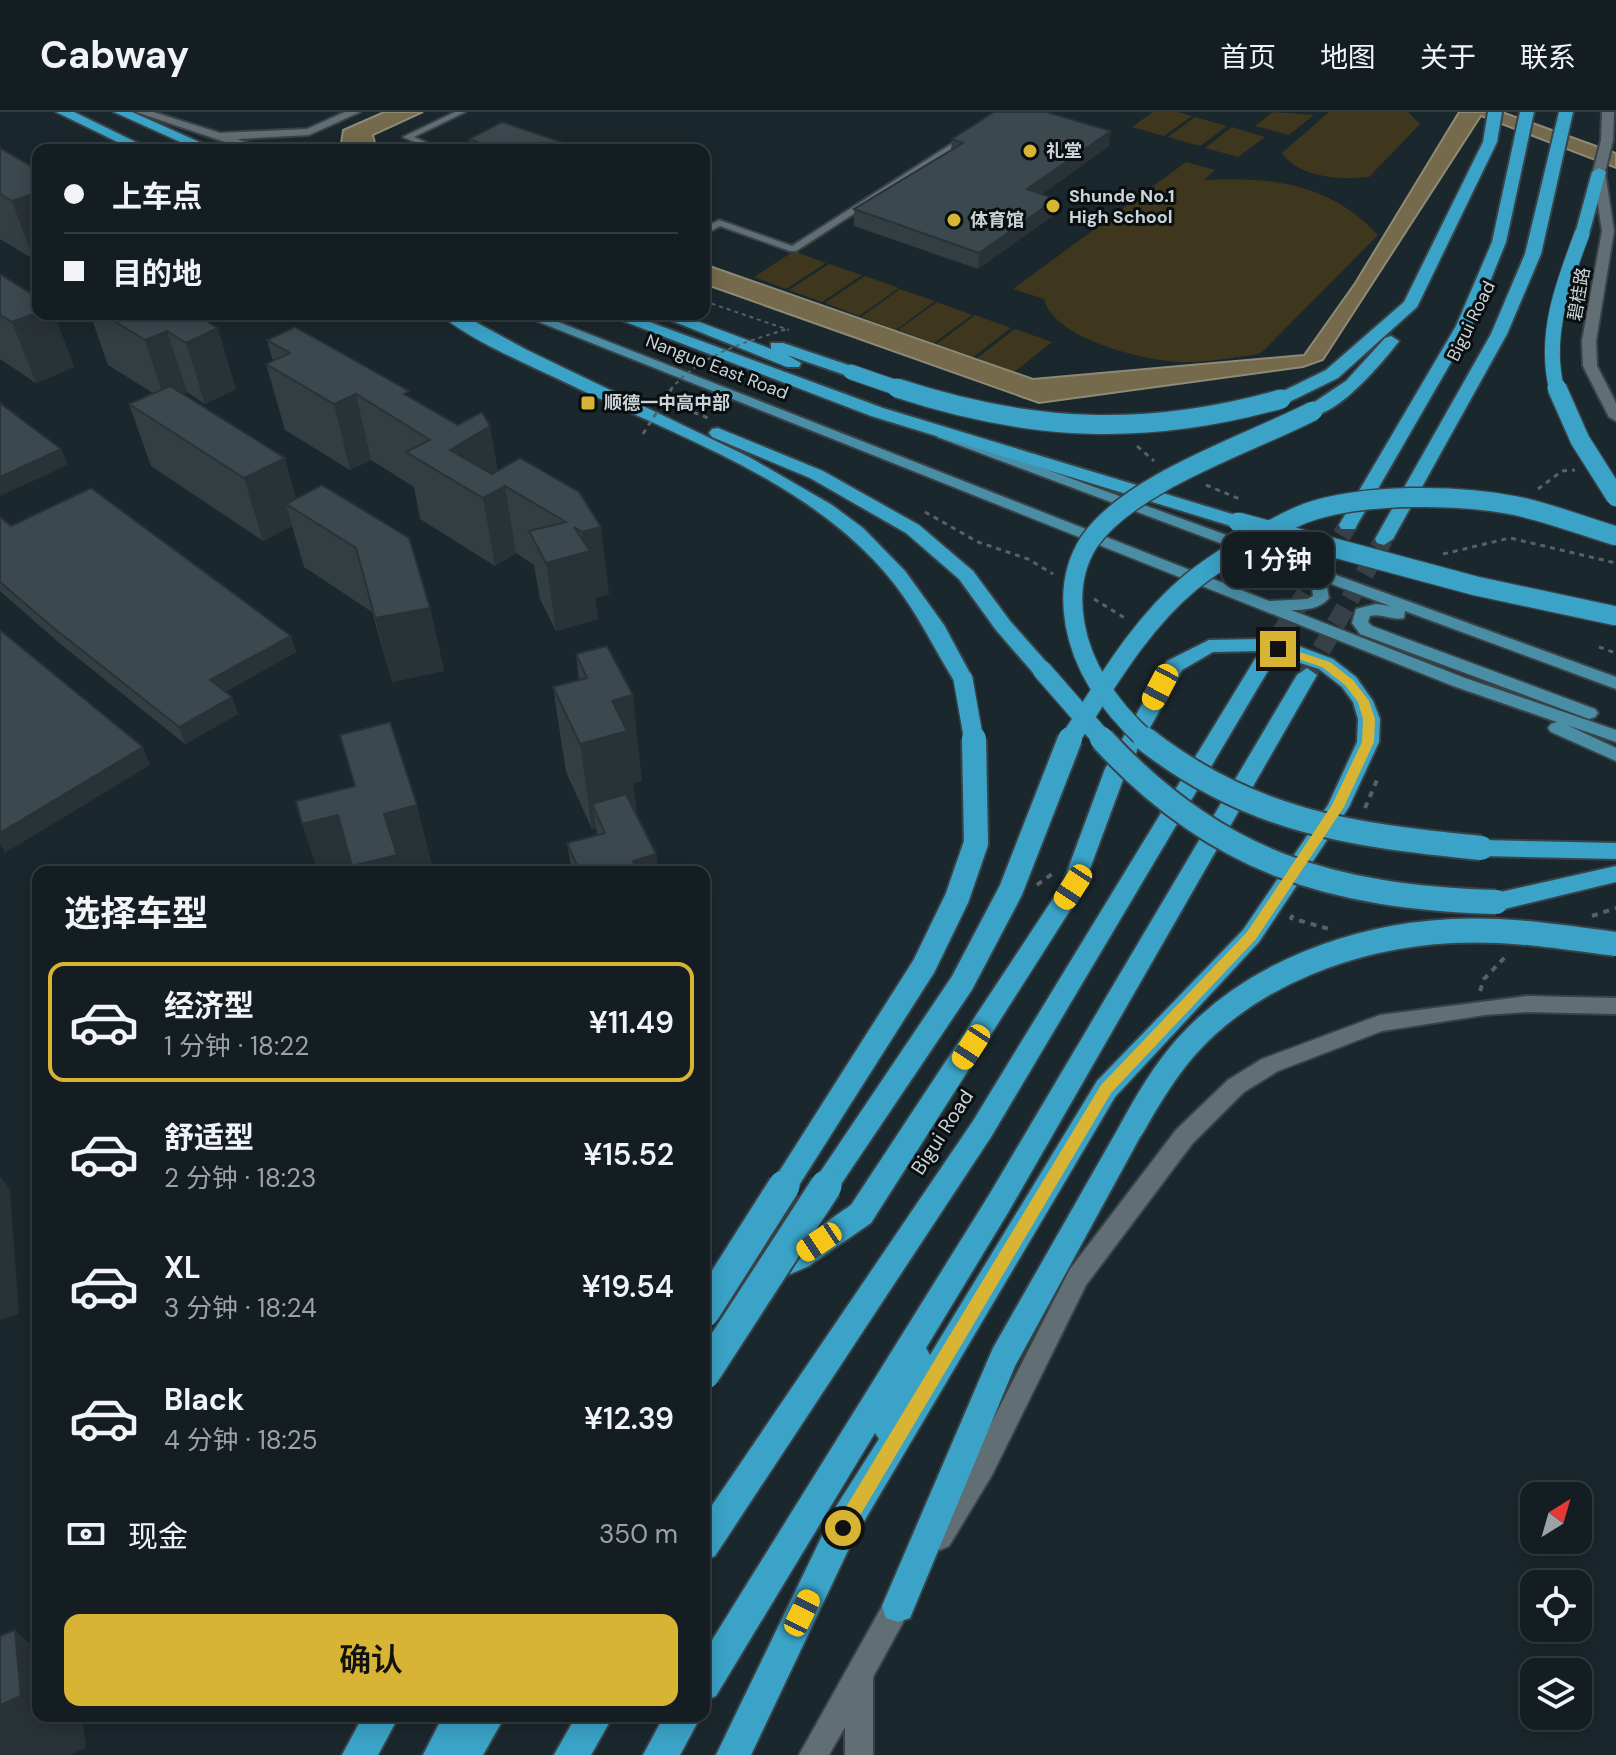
<!DOCTYPE html>
<html lang="zh">
<meta charset="utf-8">
<style>
body{margin:0;font-family:"DM Sans","Noto Sans SC",sans-serif;background:#1d262a;color:#f1f3f6;height:100vh;display:flex;flex-direction:column;font-size:30px;white-space:nowrap}
*{box-sizing:border-box;margin:0}
p{font-size:26px;color:#9da2a5}
.icon{flex:none;width:44px;height:44px;fill:none;stroke:currentColor;stroke-width:2;stroke-linecap:round;stroke-linejoin:round}
.map{position:relative;flex:1;overflow:hidden}
.details{position:absolute;left:32px;top:754px;width:678px;height:856px;display:flex;flex-direction:column;background:#141d21;border-radius:16px;box-shadow:0 4px 20px #0003,0 0 0 2px #333b3f}
.details>*{flex:none}
.hud{position:absolute;left:32px;top:32px;width:678px;height:176px;border-radius:16px;box-shadow:0 4px 20px #0003,0 0 0 2px #333b3f;display:grid;align-content:center;height:176px;padding:0 32px;background:#141d21}
.needle{width:52px;rotate:37deg}
.buttons{position:absolute;left:1520px;top:1370px;display:grid;gap:16px}
.buttons a{display:grid;place-items:center;width:72px;height:72px;border-radius:16px;background:#141d21;box-shadow:0 4px 20px #0003,0 0 0 2px #333b3f;font-size:40px}
.end{position:absolute;width:36px;height:36px;margin:-18px;border:10px solid #d8b434;background:#111;box-shadow:0 0 0 4px #111}
.from{border-radius:50%}
.bubble{position:absolute;height:56px;border-radius:16px;background:#141d21;box-shadow:0 4px 20px #0003,0 0 0 2px #333b3f;font-size:26px;font-weight:600;line-height:56px;text-align:center}
.car{position:absolute;width:24px;height:48px;margin:-24px -12px;border-radius:10px;box-shadow:0 0 6px 2px #0007;background:linear-gradient(#f5c518 24%,#345 0 40%,#f5c518 0 76%,#345 0 86%,#f5c518 0)}
.hud b{display:flex;align-items:center;gap:28px;height:76px;font-size:30px}
.hud b+b{border-top:2px solid #333b3f}
.hud i{width:20px;height:20px;background:#f1f3f6}
ul{padding:0;list-style:none}
li{display:flex;align-items:center;gap:24px;height:120px;margin:0 16px 12px;padding:0 16px;border:4px solid transparent;border-radius:16px}
li div{flex:1}
li b{display:block;font-size:30px}
li em{font-style:normal;font-weight:600}
li.on{border-color:#d8b434}
li>.icon{width:72px;height:72px;stroke-width:1.5}
h2{padding:0 32px;font-size:36px;line-height:96px}
.pay{display:flex;align-items:center;gap:20px;height:88px;padding:0 32px;font-size:30px}
.pay p{margin-inline-start:auto}
.action{display:flex;gap:16px;margin-top:auto;padding:16px 32px}
.action a{flex:1;height:92px;border-radius:16px;background:#d8b434;color:#111;font-size:32px;font-weight:600;line-height:92px;text-align:center}
header{display:flex;align-items:center;gap:48px;box-sizing:border-box;height:112px;padding:0 40px;background:#141d21;border-bottom:2px solid #333b3f}
header strong{font-size:38px}
nav{display:flex;gap:44px;margin-inline-start:auto;font-size:28px}
.map>svg:first-child{display:block}
</style>
<header>
<strong>Cabway</strong>
<nav><a>首页</a><a>地图</a><a>关于</a><a>联系</a></nav>
</header>
<div class="map">
<svg width="1616" height="1643" viewBox="0 0 1616 1643">
<rect width="100%" height="100%" fill="#1a272c"/>
<g fill="#3f371d">
<path d="M1153 0H1178L1192 4 1164 24 1132 15Z"/>
<path d="M1273 0 1314 3 1289 23 1255 14Z"/>
<path d="M1329 0H1408L1420 12 1369 65C1341 68 1299 66 1282 41Z"/>
<path d="M1195 5 1227 14 1200 34 1168 25Z"/>
<path d="M1232 15 1265 25 1238 45 1205 36Z"/>
<path d="M1186 50 1215 58 1204 68C1273 65 1329 71 1378 123L1262 240 1254 243C1229 246 1204 251 1179 250 1143 248 1054 227 1044 187L1013 177Z"/>
<path d="M794 139 826 151 786 177 754 165Z"/>
<path d="M829 152 862 163 822 190 789 178Z"/>
<path d="M865 164 899 176 859 204 825 191Z"/>
<path d="M900 177 935 189 896 218 861 205Z"/>
<path d="M937 190 972 203 934 231 898 218Z"/>
<path d="M975 203 1011 216 973 245 937 232Z"/>
<path d="M1015 217 1052 230 1014 260 977 246Z"/>
</g>
<g fill="#756b4c" stroke="#8f8a76" stroke-width="2">
<path d="M384 0H423L373 23 376 35 385 38H340L343 18Z"/>
<path d="M1459 0H1502L1616 41V56L1481 4 1323 248 1303 255 1039 291 704 172V152L1033 267 1304 243 1355 171Z"/>
</g>
<g fill="none" stroke-linecap="round" stroke-linejoin="round">
<g stroke="#354146" stroke-width="19" stroke-dasharray="19 10" stroke-linecap="butt">
<path d="M1265 547 1348 413"/>
<path d="M1307 563 1384 427"/>
</g>
<g stroke="#394247" stroke-width="4">
<g id="lane">
<path d="M455 0H465L414 25 444 38H433L403 25Z"/>
<path d="M964 24 971 26 796 139H790L720 114 704 123V116L719 108 792 134Z"/>
</g>
</g>
<g stroke="#394247" stroke-width="4">
<g id="secondary">
<path d="M136 0H153L220 21 307 17 345 0H360L309 23 237 27 267 38H249Z"/>
<path d="M1602 0H1614L1613 28 1605 60 1614 119 1596 229 1597 254 1616 291V309L1609 305 1583 254 1582 229 1602 119 1593 60 1601 28Z"/>
<path d="M1527 884 1616 886V902L1527 900 1485 903 1382 919 1278 959 1244 980 1192 1032 1086 1173 992 1363 949 1434 940 1438 931 1434 927 1425 931 1416 974 1345 1070 1157 1176 1018 1228 968 1262 947 1380 903Z"/>
<path d="M904 1469 914 1473 918 1483 873 1565V1643H845V1615L829 1643H799L894 1473Z"/>
</g>
</g>
<g stroke="#394247" stroke-width="4">
<path id="primary" d="M519 202H538L1269 489 1307 487 1313 484 1312 475 1295 459 937 325 939 322H949L1616 565V577L1405 499 1404 506C1392 509 1382 501 1370 504L1368 510 1372 514 1595 597 1598 601 1595 605 1589 607 1360 522 1352 511 1356 497 1376 492 1390 494 1326 470 1329 486C1320 497 1305 498 1291 498L1465 566 1616 618V630L1567 613 1616 636V649L1551 620 1548 616 1551 612 1557 610 1453 574Z"/>
</g>
<g stroke="#394247" stroke-width="4">
<g id="highway">
<path d="M56 0H74L152 38H134Z"/>
<path d="M114 0H132L217 38H198Z"/>
<path d="M1488 0H1502L1497 30 1417 195 1338 266 1287 291H1275L1272 287 1275 283 1326 258 1404 190 1483 30Z"/>
<path d="M1520 0H1534L1506 130 1472 214 1357 413 1355 417H1341L1339 413 1456 214 1492 130Z"/>
<path d="M1559 0H1573L1541 142 1507 222 1393 427 1384 433 1377 431 1375 427 1491 222 1525 142Z"/>
<path d="M1599 56 1606 60 1589 122 1582 126 1577 125 1575 122 1592 60Z"/>
<path d="M441 202H461L527 238 749 345 832 393 863 416 905 459 944 513 973 567 970 572H956C934 537 918 501 892 469 815 373 687 328 579 277 547 261 463 226 441 202Z"/>
<path d="M605 202H628L883 296 1245 406 1247 410 1238 416 1231 414 871 304Z"/>
<path d="M655 202H678L771 237V231H783L857 256 859 260 851 265 787 243 801 251 799 255H787Z"/>
<path d="M1391 224 1399 229C1384 249 1334 309 1307 303L1304 299 1307 295 1346 269 1385 226Z"/>
<path d="M718 316 823 359 919 413 973 459 1010 509 1049 553 1052 558 1049 563H1035L996 518 959 467 906 421 810 366 712 325 709 321 712 317Z"/>
<path d="M1262 527 1301 535 1333 547 1356 565 1373 589 1380 607 1379 630 1349 695 1259 830 1115 985 853 1428 751 1643H716L837 1393 879 1327 875 1321 716 1584 704 1589V1541L989 1083 1297 563 1307 556 1317 563 1009 1099 926 1236 930 1243 1097 969 1243 818 1328 693 1357 630 1358 607 1353 590 1342 575 1319 557 1262 539 1213 540 1182 558 1127 657 1081 781 871 1111 809 1154 712 1196 704 1193V1173L789 1136 851 1093 1062 773 1105 657 1167 549 1209 528Z"/>
<path d="M1265 540 1275 547 991 1025 715 1444 704 1449V1405L973 1009 1255 547Z"/>
<path d="M1481 728 1616 731V747L1481 744 1473 742 1470 736 1473 730Z"/>
<path d="M1616 754V770L1496 799 1488 796 1484 790 1488 784 1496 781Z"/>
<path d="M1132 1005 1141 1008 1145 1016 1015 1254 910 1506 898 1510 886 1506 882 1494 993 1236 1123 1008Z"/>
<path d="M363 1604H399L378 1643H342Z"/>
<path d="M443 1604H505L483 1643H423Z"/>
<path d="M576 1604H613L591 1643H554Z"/>
<path d="M664 1604H701L680 1643H643Z"/>
</g>
</g>
<path stroke="#576267" stroke-width="2" stroke-dasharray="4 4" stroke-linecap="butt" d="M704 189 789 218"/>
<g stroke="#576267" stroke-width="3" stroke-dasharray="5 5" stroke-linecap="butt">
<path d="M675 293 708 306"/>
<path d="M1137 334 1154 349"/>
<path d="M1206 373 1242 388"/>
<path d="M1538 377 1562 359 1575 358"/>
<path d="M925 400 978 430 1028 447 1053 462"/>
<path d="M1443 442 1510 426 1616 451"/>
<path d="M1094 487 1128 508"/>
<path d="M1599 535 1616 541"/>
</g>
<g stroke="#576267" stroke-width="4" stroke-dasharray="6 6" stroke-linecap="butt">
<path d="M1365 696 1377 668"/>
<path d="M1037 773 1052 762"/>
<path d="M1293 803 1291 806 1329 817"/>
<path d="M1592 804 1616 796"/>
<path d="M1480 879 1484 867 1507 843"/>
</g>
<use href="#lane" fill="#616f75" fill-rule="evenodd"/>
<use href="#secondary" fill="#616f75" fill-rule="evenodd"/>
<use href="#primary" fill="#4a8ea6" fill-rule="evenodd"/>
<use href="#highway" fill="#3aa3c7" fill-rule="evenodd"/>
<g stroke="#394247" stroke-width="17" stroke-linecap="butt">
<g id="highway-bridge-far3">
<path d="M851 260 903 278"/>
<path d="M1557 278C1543 224 1563 172 1582 122"/>
</g>
</g>
<g stroke="#394247" stroke-width="22" stroke-linecap="butt">
<g id="highway-bridge-far2">
<path d="M897 276C1031 320 1146 325 1281 287"/>
<path d="M1557 276 1580 328 1616 385"/>
<path d="M1238 410 1476 474 1616 504"/>
<path d="M1042 558 1104 629"/>
<path d="M963 567 974 629"/>
<path d="M1069 629C1105 574 1139 513 1191 470 1217 449 1275 413 1306 401 1362 381 1459 382 1517 394 1550 401 1583 414 1616 424"/>
<path d="M1147 629C1113 598 1083 559 1075 512 1070 484 1073 455 1089 430 1130 370 1249 332 1313 299"/>
</g>
</g>
<g stroke="#394247" stroke-width="28" stroke-linecap="butt">
<g id="highway-bridge-far1">
<path d="M1102 627C1216 751 1332 785 1496 790"/>
<path d="M1145 627C1251 710 1351 723 1481 736"/>
<path d="M1132 1016C1148 987 1164 960 1186 935 1252 861 1355 824 1452 819 1507 816 1562 825 1616 832"/>
<path d="M783 1076 924 854 957 786 976 731 974 627"/>
<path d="M824 1076 962 871 1011 778 1070 627"/>
</g>
</g>
<g stroke="#394247" stroke-width="35" stroke-linecap="butt">
<g id="highway-bridge">
<path d="M704 1200 784 1074"/>
<path d="M704 1262 826 1074"/>
</g>
</g>
<path stroke="#576267" stroke-width="2" stroke-dasharray="4 4" stroke-linecap="butt" d="M670 278C701 242 743 231 787 217"/>
<path stroke="#576267" stroke-width="3" stroke-dasharray="5 5" stroke-linecap="butt" d="M643 322 672 276"/>
<use href="#highway-bridge-far3" stroke="#3aa3c7" stroke-width="15"/>
<use href="#highway-bridge-far2" stroke="#3aa3c7" stroke-width="19"/>
<use href="#highway-bridge-far1" stroke="#3aa3c7" stroke-width="24"/>
<use href="#highway-bridge" stroke="#3aa3c7" stroke-width="31"/>
</g>
<g fill="#333e43">
<path d="M469 27 585 38H470Z"/>
<path d="M952 27 1109 34 1042 82 1054 103 978 157 854 114V97L951 38Z"/>
<path d="M0 36 38 58V146L33 147 0 127Z"/>
<path d="M0 162 38 202H54L74 255 36 271 0 247Z"/>
<path d="M90 202H194L236 277 205 292 187 280 182 282 296 386 430 496 444 559 392 570 372 500 304 455 292 414 263 429 151 354 129 292 153 281 108 253Z"/>
<path d="M267 228 411 285 498 358 579 380 609 482 595 486 598 507 556 519 540 487 534 453 516 441 495 454 420 407 414 375 371 348 350 358 285 318 266 252 273 249Z"/>
<path d="M0 405 11 414 291 524 296 540 225 580 238 602 185 632 58 530 0 479Z"/>
<path d="M576 542 642 669 633 671 637 703 656 742 658 760H572L567 731 597 723 596 716 592 717 566 660 553 575 579 568Z"/>
</g>
<g fill="#293237">
<path d="M1111 19 1109 34 1026 94 1027 77Z"/>
<path d="M32 82 38 99V146L33 147 12 89Z"/>
<path d="M1056 87 1054 103 978 157 979 141Z"/>
<path d="M38 200V202H54L74 255 36 271 12 210Z"/>
<path d="M218 216 236 277 205 292 186 231Z"/>
<path d="M167 219 187 280 165 290 145 228Z"/>
<path d="M356 282 371 348 350 358 334 292Z"/>
<path d="M490 314 501 376 505 374 516 441 495 454 483 386 450 338Z"/>
<path d="M61 337 68 353 0 384V365Z"/>
<path d="M285 346 300 401 286 392 292 414 263 429 244 366Z"/>
<path d="M601 415 609 482 595 486 598 507 556 519 546 451 584 441 582 420Z"/>
<path d="M430 496 444 559 392 570 375 506Z"/>
<path d="M291 524 296 540 216 585 210 568Z"/>
<path d="M633 583 642 669 633 671 637 704 592 692 596 716 592 717 580 632 612 589Z"/>
<path d="M232 585 238 602 185 632 179 615Z"/>
<path d="M143 635 150 653 5 741 0 731V721Z"/>
<path d="M417 693 434 760H318L302 712 338 703 384 702Z"/>
<path d="M656 742 658 760H634L633 749Z"/>
<path d="M0 1064 10 1078 19 1202 0 1208Z"/>
<path d="M15 1518 38 1539V1604H82L86 1636 69 1643H0V1593Z"/>
</g>
<g fill="#3b484e" stroke="#293237" stroke-width="2">
<path d="M994 0H1046L1111 19 1027 77 1056 87 979 141 854 97 963 31 952 27Z"/>
<path d="M502 10 585 38H501L469 27Z"/>
<path d="M0 36 38 58V85L32 82 12 89 0 82Z"/>
<path d="M0 162 38 186V200L12 210 0 203Z"/>
<path d="M103 202H194L218 216 186 231 167 219 145 228Z"/>
<path d="M295 215 409 279 404 282 458 313 482 300 490 314 450 338 492 362 520 346 579 380 601 415 582 420 574 415 590 439 546 451 529 419 566 410 505 374 483 386 406 340 430 328 356 282 334 292 266 252 290 241 267 228Z"/>
<path d="M170 274 285 346 244 366 129 292Z"/>
<path d="M0 291 61 337 0 365Z"/>
<path d="M322 373 409 426 430 496 375 506 356 436 286 392Z"/>
<path d="M91 376 291 524 210 568 232 585 179 615 50 513 0 470V405L11 414Z"/>
<path d="M0 518 143 635 0 721Z"/>
<path d="M607 534 633 583 612 589 627 619 580 632 553 575 587 566 576 542Z"/>
<path d="M390 610 417 693 384 702 397 743 352 754 338 703 302 712 296 689 355 674 340 623Z"/>
<path d="M626 682 656 742 633 749 638 760H580L567 731 605 721 592 692Z"/>
<path d="M15 1518 21 1584 0 1593V1524Z"/>
</g>
<path fill="#d8b434" d="M1278 533 1330 550 1353 568 1369 589 1375 607 1374 630 1344 695 1256 827 1111 981 849 1422 843 1425 837 1422 834 1416 837 1410 1101 973 1247 820 1332 693 1362 630 1363 607 1358 590 1345 573 1322 555 1274 539 1272 537Z"/>
<g fill="#d8b434" stroke="#090f11" stroke-width="3">
<circle cx="1030" cy="39" r="8"/>
<circle cx="1053" cy="94" r="8"/>
<circle cx="954" cy="108" r="8"/>
<rect x="580" y="283" width="16" height="16" rx="4"/>
</g>
<g text-anchor="middle" dominant-baseline="central" stroke-width="6" stroke-linejoin="round" paint-order="stroke">
<g font-size="18" font-weight="bold" fill="#ccd4d7" stroke="#090f11" text-anchor="start">
<text x="1046" y="39">礼堂</text>
<text x="1069" y="84">Shunde No.1<tspan x="1069" dy="21">High School</tspan></text>
<text x="970" y="108">体育馆</text>
<text x="604" y="291">顺德一中高中部</text>
</g>
<g font-size="18" fill="#ccd4d7" stroke="#090f11">
<text transform="translate(1579 182) rotate(-80)">碧桂路</text>
<text transform="translate(1471 209) rotate(-64)">Bigui Road</text>
<text transform="translate(717 255) rotate(21)">Nanguo East Road</text>
</g>
<g font-size="20" fill="#ccd4d7" stroke="#090f11">
<text transform="translate(942 1020) rotate(-57)">Bigui Road</text>
</g>
</g>
</svg>
<div class="buttons">
<a><svg class="needle" viewBox="-14 -14 28 28"><path d="M0-13l5 13h-10z" fill="#e53935"/><path d="M0 13l5-13h-10z" fill="#9da2a5"/></svg></a>
<a><svg class="icon" aria-label="locate" viewBox="0 0 24 24"><circle cx="12" cy="12" r="6"/><path d="M12 2v4M12 18v4M2 12h4M18 12h4"/></svg></a>
<a><svg class="icon" aria-label="layers" viewBox="0 0 24 24"><path d="M12 4l9 5-9 5-9-5zM3 14l9 5 9-5"/></svg></a>
</div>
<i class="end from" style="left:843px;top:1416px"></i>
<i class="end" style="left:1278px;top:537px"></i>
<div class="bubble" style="left:1222px;top:420px;width:112px">1 分钟</div>
<i class="car" style="left:1160px;top:575px;rotate:208deg"></i>
<i class="car" style="left:1073px;top:775px;rotate:213deg"></i>
<i class="car" style="left:971px;top:935px;rotate:213deg"></i>
<i class="car" style="left:819px;top:1130px;rotate:236deg"></i>
<i class="car" style="left:802px;top:1501px;rotate:26deg"></i>
<div class="hud">
<b><i class="from"></i>上车点</b>
<b><i></i>目的地</b>
</div>
<section class="details">
<h2>选择车型</h2>
<ul>
<li class="on"><svg class="icon" aria-label="car" viewBox="0 0 24 24"><path d="M5 17H2v-5l4-1 3-4h7l3 4 3 1v5h-3M9 17h6M6 11h13"/><circle cx="7" cy="17" r="2"/><circle cx="17" cy="17" r="2"/></svg><div><b>经济型</b><p>1 分钟 · 18:22</p></div><em>¥11.49</em></li>
<li><svg class="icon" aria-label="car" viewBox="0 0 24 24"><path d="M5 17H2v-5l4-1 3-4h7l3 4 3 1v5h-3M9 17h6M6 11h13"/><circle cx="7" cy="17" r="2"/><circle cx="17" cy="17" r="2"/></svg><div><b>舒适型</b><p>2 分钟 · 18:23</p></div><em>¥15.52</em></li>
<li><svg class="icon" aria-label="car" viewBox="0 0 24 24"><path d="M5 17H2v-5l4-1 3-4h7l3 4 3 1v5h-3M9 17h6M6 11h13"/><circle cx="7" cy="17" r="2"/><circle cx="17" cy="17" r="2"/></svg><div><b>XL</b><p>3 分钟 · 18:24</p></div><em>¥19.54</em></li>
<li><svg class="icon" aria-label="car" viewBox="0 0 24 24"><path d="M5 17H2v-5l4-1 3-4h7l3 4 3 1v5h-3M9 17h6M6 11h13"/><circle cx="7" cy="17" r="2"/><circle cx="17" cy="17" r="2"/></svg><div><b>Black</b><p>4 分钟 · 18:25</p></div><em>¥12.39</em></li>
</ul>
<div class="pay"><svg class="icon" aria-label="cash" viewBox="0 0 24 24"><path d="M3 7h18v10H3z"/><circle cx="12" cy="12" r="2"/></svg>现金<p>350 m</p></div>
<div class="action"><a>确认</a></div>
</section>
</div>
